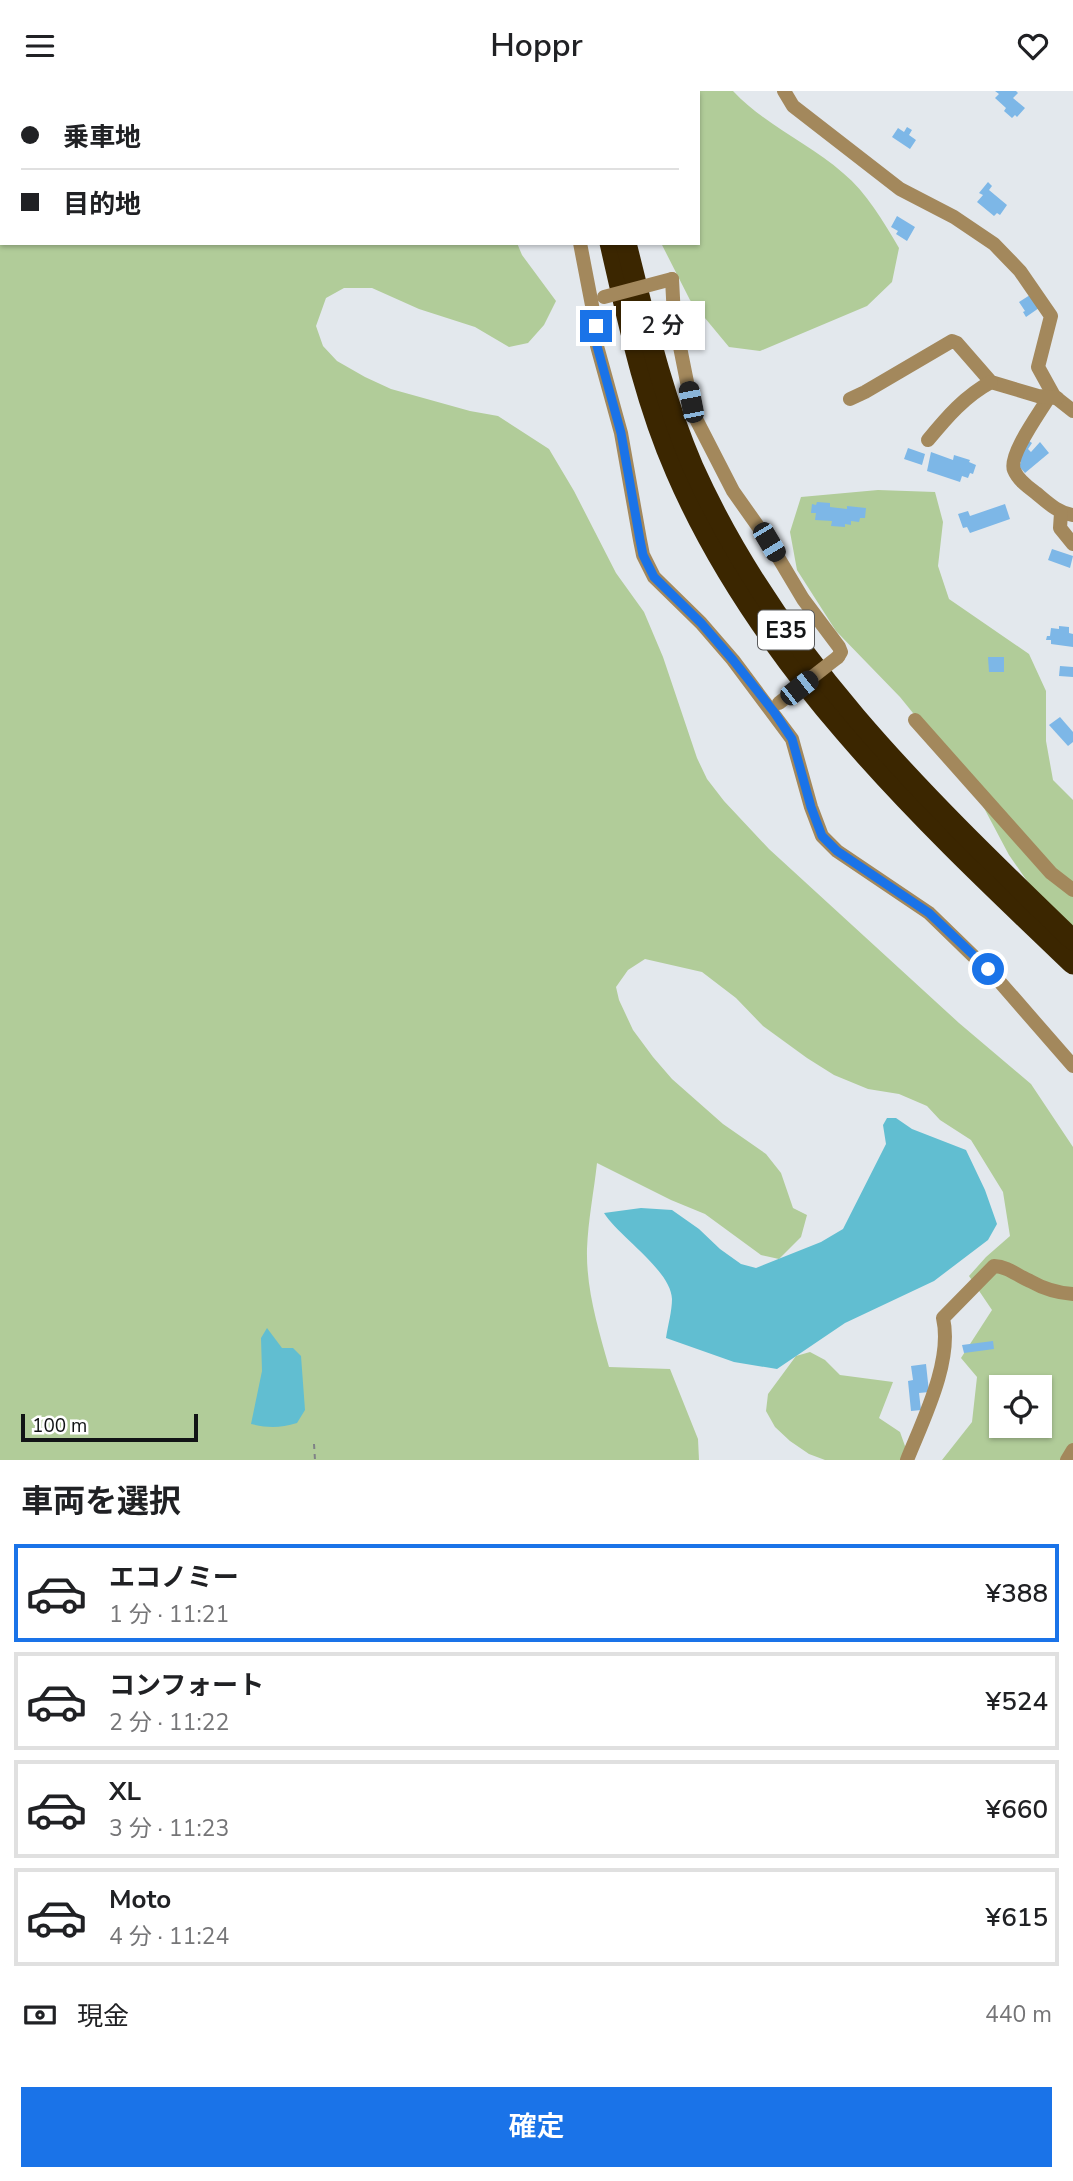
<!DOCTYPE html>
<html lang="ja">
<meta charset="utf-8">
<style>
body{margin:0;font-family:"Nunito Sans","Noto Sans JP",sans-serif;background:#f2f2f2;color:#202124;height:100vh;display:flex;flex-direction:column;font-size:26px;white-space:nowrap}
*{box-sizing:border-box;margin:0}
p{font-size:23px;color:#757577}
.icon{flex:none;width:38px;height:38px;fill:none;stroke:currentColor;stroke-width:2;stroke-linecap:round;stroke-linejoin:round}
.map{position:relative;height:1369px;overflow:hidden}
.sheet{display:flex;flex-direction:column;background:#fff;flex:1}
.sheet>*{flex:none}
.banner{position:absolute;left:0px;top:0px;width:700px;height:154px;box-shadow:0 2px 5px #0004;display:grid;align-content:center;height:154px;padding:0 21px;background:#fff}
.fabs{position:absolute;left:989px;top:1284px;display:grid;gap:14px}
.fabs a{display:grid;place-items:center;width:63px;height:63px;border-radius:0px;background:#fff;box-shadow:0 2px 5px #0004;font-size:35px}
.scale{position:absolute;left:21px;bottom:18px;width:177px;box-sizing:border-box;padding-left:7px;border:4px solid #121416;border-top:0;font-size:19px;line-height:24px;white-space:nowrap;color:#121416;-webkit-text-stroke:5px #fff;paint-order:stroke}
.end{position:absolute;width:32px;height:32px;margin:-16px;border:9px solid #1a73e8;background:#fff;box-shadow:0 0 0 4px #fff}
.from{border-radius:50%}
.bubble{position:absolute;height:49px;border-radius:0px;background:#fff;box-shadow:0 2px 5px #0004;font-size:23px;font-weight:600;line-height:49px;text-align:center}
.car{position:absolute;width:21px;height:42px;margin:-21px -10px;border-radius:9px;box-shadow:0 0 5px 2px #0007;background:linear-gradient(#222 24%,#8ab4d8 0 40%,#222 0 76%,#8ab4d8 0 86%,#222 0)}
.banner b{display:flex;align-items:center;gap:24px;height:66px;font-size:26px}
.banner b+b{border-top:2px solid #e0e0e0}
.banner i{width:18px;height:18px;background:#202124}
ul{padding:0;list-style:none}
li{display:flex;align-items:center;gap:21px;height:98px;margin:0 14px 10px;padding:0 7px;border:4px solid #e0e0e0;border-radius:0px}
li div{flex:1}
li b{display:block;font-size:26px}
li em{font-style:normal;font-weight:600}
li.selected{border-color:#1a73e8}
li>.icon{width:63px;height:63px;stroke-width:1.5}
h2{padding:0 21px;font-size:32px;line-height:84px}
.pay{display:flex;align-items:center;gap:18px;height:77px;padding:0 21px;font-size:26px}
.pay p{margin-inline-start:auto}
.action{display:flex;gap:14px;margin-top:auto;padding:14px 21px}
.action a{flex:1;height:80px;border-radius:0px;background:#1a73e8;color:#fff;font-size:28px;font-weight:600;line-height:80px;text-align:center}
header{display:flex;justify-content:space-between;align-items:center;height:91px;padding:0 21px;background:#fff;font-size:32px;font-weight:600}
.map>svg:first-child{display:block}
</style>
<header><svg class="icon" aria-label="menu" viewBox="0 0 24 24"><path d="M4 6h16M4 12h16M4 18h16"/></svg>Hoppr<svg class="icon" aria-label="heart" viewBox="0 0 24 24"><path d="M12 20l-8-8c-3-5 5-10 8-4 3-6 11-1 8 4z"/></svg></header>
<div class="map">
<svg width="1073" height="1369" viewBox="0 0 1073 1369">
<rect width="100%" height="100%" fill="#e3e8ed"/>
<g fill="#b1cc99" fill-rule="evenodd">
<path d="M0 0H447L448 2H2V152H517L522 164 556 210 544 234 528 252 509 256 475 236 419 218 372 197H344L326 207 316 235 323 255 337 270 365 286 391 298 470 320 498 325 549 358 574 400 616 482 644 521 663 566 697 667 707 688 724 710 769 758 959 932 1031 993 1073 1056V1369H942L972 1331 977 1286 961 1267 992 1219 969 1185 986 1166 1010 1145 1003 1101 971 1049 940 1029 927 1015 899 1003 868 998 834 984 807 967 763 935 736 907 702 881 645 868 628 879 616 896 619 909 633 939 653 966 672 988 723 1033 766 1063 781 1082 793 1117 807 1124 801 1146 779 1168 761 1164 705 1123 671 1109 597 1072C594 1100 588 1129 587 1158 586 1198 598 1237 609 1276L670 1278 698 1348 699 1369H0ZM1001 1297H1040V1335H1001Z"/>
<path d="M601 0H733C766 35 809 52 843 82 867 102 883 130 899 157L892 191 867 215 760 260 729 256 690 209 661 152H698V2H602Z"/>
<path d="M878 399 935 401 943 431 938 475 949 508 1029 563 1046 600V650L1053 689 1073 709V850L1041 810 1009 764 984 717 952 670 900 606 836 540 797 479 790 441 801 406Z"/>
<path d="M810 1261 825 1269 840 1284 893 1291 879 1327 900 1341 910 1369H825L809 1363 790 1350 775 1336 766 1320 768 1303 796 1265Z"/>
</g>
<g fill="#61bed1">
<path d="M887 1027H896L912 1038 966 1059 985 1099 997 1133 988 1149 934 1190 845 1232 777 1278 734 1271 666 1247C668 1234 672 1220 672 1208 671 1179 618 1145 604 1122L641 1117 672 1119 699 1138 720 1158 741 1173 756 1177 821 1151 843 1138 886 1053 883 1034Z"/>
<path d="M267 1237 282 1257H293L301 1265 305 1319 297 1332C280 1337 268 1337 251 1333L262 1280 261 1247Z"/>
</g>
<g fill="#7db7e7">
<path d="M995 0H1016L1018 2 1013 7 1025 17 1017 26 1015 24 1012 27 1004 20 1006 17 995 7 999 3Z"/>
<path d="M907 36 912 39 909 44 916 49 910 58 892 46 898 37 904 41Z"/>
<path d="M988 91 992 95 989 99 1007 114 1000 124 997 122 994 125 977 111 983 104 979 102Z"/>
<path d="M897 125 915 136 907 150 896 143 898 140 891 136Z"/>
<path d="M1030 204 1039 217 1026 226 1023 221 1025 220 1019 211Z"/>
<path d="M1029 350 1032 352 1028 358 1031 361 1040 351 1049 362 1025 382 1018 374 1021 372 1019 369Z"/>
<path d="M908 357 925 363 922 374 904 368Z"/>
<path d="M931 361 953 369 954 364 970 369 969 371 976 374 973 383 970 382 968 387 962 385 960 391 927 380Z"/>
<path d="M817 411 830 412V416L847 418V415L866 417 865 427H860L859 431 851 430V434L845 433V436L831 435 832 430 815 429 816 422H811L812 413 816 414Z"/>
<path d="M1005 413 1010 428 970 442 967 436 963 437 958 423 968 420 970 425Z"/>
<path d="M1052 458 1073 465 1070 477 1048 469Z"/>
<path d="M1059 535 1069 536V542L1073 543V556L1051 553V549H1046L1047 545H1050L1051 537 1059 538Z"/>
<path d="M988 566H1004V581H989Z"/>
<path d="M1060 575 1073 576V586L1059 585Z"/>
<path d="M1060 626 1073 641V651L1068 655 1049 634Z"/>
<path d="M993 1250 994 1258 964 1262 962 1254Z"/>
<path d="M926 1273 929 1301 919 1302 921 1319 911 1320 908 1290 913 1289 911 1275Z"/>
</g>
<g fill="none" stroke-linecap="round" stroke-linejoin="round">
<path stroke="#7f8286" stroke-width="2" stroke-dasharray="5 5" stroke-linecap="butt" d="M314 1353 315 1369"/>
<g stroke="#a3885c" stroke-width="14">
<path d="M526 0 527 2"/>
<path d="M784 0 793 15 900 98 954 126 994 153 1020 180 1051 225 1038 276 1054 305 1073 320"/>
<path d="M580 152 596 235 597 255 621 342 640 449 643 464 654 486 701 532 733 569 792 648 811 716 822 745 837 760 929 822 999 890 1073 975"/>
<path d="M672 188 674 226 691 311 696 328 733 400 769 451 803 508 839 556 841 561 838 566"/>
<path d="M1049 306C1041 320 1008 364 1014 379 1018 389 1028 396 1036 402 1048 412 1058 422 1073 424"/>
<path d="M850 308 865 301 952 250 957 252 991 291 1038 305 1057 307"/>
<path d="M928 349C947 326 965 305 991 291"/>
<path d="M1061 422 1060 437 1073 453"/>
<path d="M915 629 1051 782 1073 799"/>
<path d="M907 1369C923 1329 953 1270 943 1227L994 1175C1009 1176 1016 1184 1030 1190 1044 1198 1057 1202 1073 1203"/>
<path d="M1067 1369 1073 1359"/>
</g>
<g stroke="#3b2600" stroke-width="21">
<path d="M568 0V2"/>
<path d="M586 0 587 2"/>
<path d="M610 152C628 230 644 308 676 381 761 578 921 728 1073 873"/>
<path d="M626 152C645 228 662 304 693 376 779 567 925 706 1073 849"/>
</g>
<g stroke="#a3885c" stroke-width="14">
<path d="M604 206 672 188"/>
<path d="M779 612 838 566"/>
</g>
</g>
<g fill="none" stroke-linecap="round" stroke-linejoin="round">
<path stroke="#1a73e8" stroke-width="9" d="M596 235 597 255 621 342 640 449 643 464 654 486 701 532 733 569 774 621 792 648 811 716 822 745 837 760 929 822 988 878"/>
</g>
<g text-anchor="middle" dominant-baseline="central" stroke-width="6" stroke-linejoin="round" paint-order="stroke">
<rect fill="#fff" stroke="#595a5c" stroke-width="2" x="758" y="519.5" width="56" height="39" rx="5"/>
<g font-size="23" font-weight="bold" fill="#121416">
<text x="786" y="539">E35</text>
</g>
</g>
</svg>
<div class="fabs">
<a><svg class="icon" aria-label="locate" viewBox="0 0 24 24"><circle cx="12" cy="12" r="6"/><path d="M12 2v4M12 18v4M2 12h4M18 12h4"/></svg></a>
</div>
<div class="scale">100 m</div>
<i class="end from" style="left:988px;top:878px"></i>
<i class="end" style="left:596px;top:235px"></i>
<div class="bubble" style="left:621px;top:210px;width:84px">2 分</div>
<i class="car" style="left:691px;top:311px;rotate:349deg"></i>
<i class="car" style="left:769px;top:451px;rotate:149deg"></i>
<i class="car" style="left:799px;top:597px;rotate:52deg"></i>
<div class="banner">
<b><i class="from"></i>乗車地</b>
<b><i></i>目的地</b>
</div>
</div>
<section class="sheet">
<h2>車両を選択</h2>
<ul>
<li class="selected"><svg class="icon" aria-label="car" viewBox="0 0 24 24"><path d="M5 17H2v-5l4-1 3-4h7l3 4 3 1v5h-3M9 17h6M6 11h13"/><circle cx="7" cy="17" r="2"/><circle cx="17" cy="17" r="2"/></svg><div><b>エコノミー</b><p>1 分 · 11:21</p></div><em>¥388</em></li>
<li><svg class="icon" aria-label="car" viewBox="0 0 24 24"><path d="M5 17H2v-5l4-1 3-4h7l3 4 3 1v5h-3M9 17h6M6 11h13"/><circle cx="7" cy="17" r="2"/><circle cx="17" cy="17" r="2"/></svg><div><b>コンフォート</b><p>2 分 · 11:22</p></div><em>¥524</em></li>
<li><svg class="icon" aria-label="car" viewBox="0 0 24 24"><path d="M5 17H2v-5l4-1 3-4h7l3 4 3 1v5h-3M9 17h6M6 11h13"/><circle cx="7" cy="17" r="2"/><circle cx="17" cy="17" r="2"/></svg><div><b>XL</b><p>3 分 · 11:23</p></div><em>¥660</em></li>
<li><svg class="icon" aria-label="car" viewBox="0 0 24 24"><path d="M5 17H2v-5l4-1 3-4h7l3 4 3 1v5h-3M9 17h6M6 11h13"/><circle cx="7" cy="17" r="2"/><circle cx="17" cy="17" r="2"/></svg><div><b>Moto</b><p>4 分 · 11:24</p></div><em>¥615</em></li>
</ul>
<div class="pay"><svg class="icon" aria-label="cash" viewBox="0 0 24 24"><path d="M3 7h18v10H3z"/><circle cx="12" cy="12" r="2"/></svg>現金<p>440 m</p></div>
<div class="action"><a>確定</a></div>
</section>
